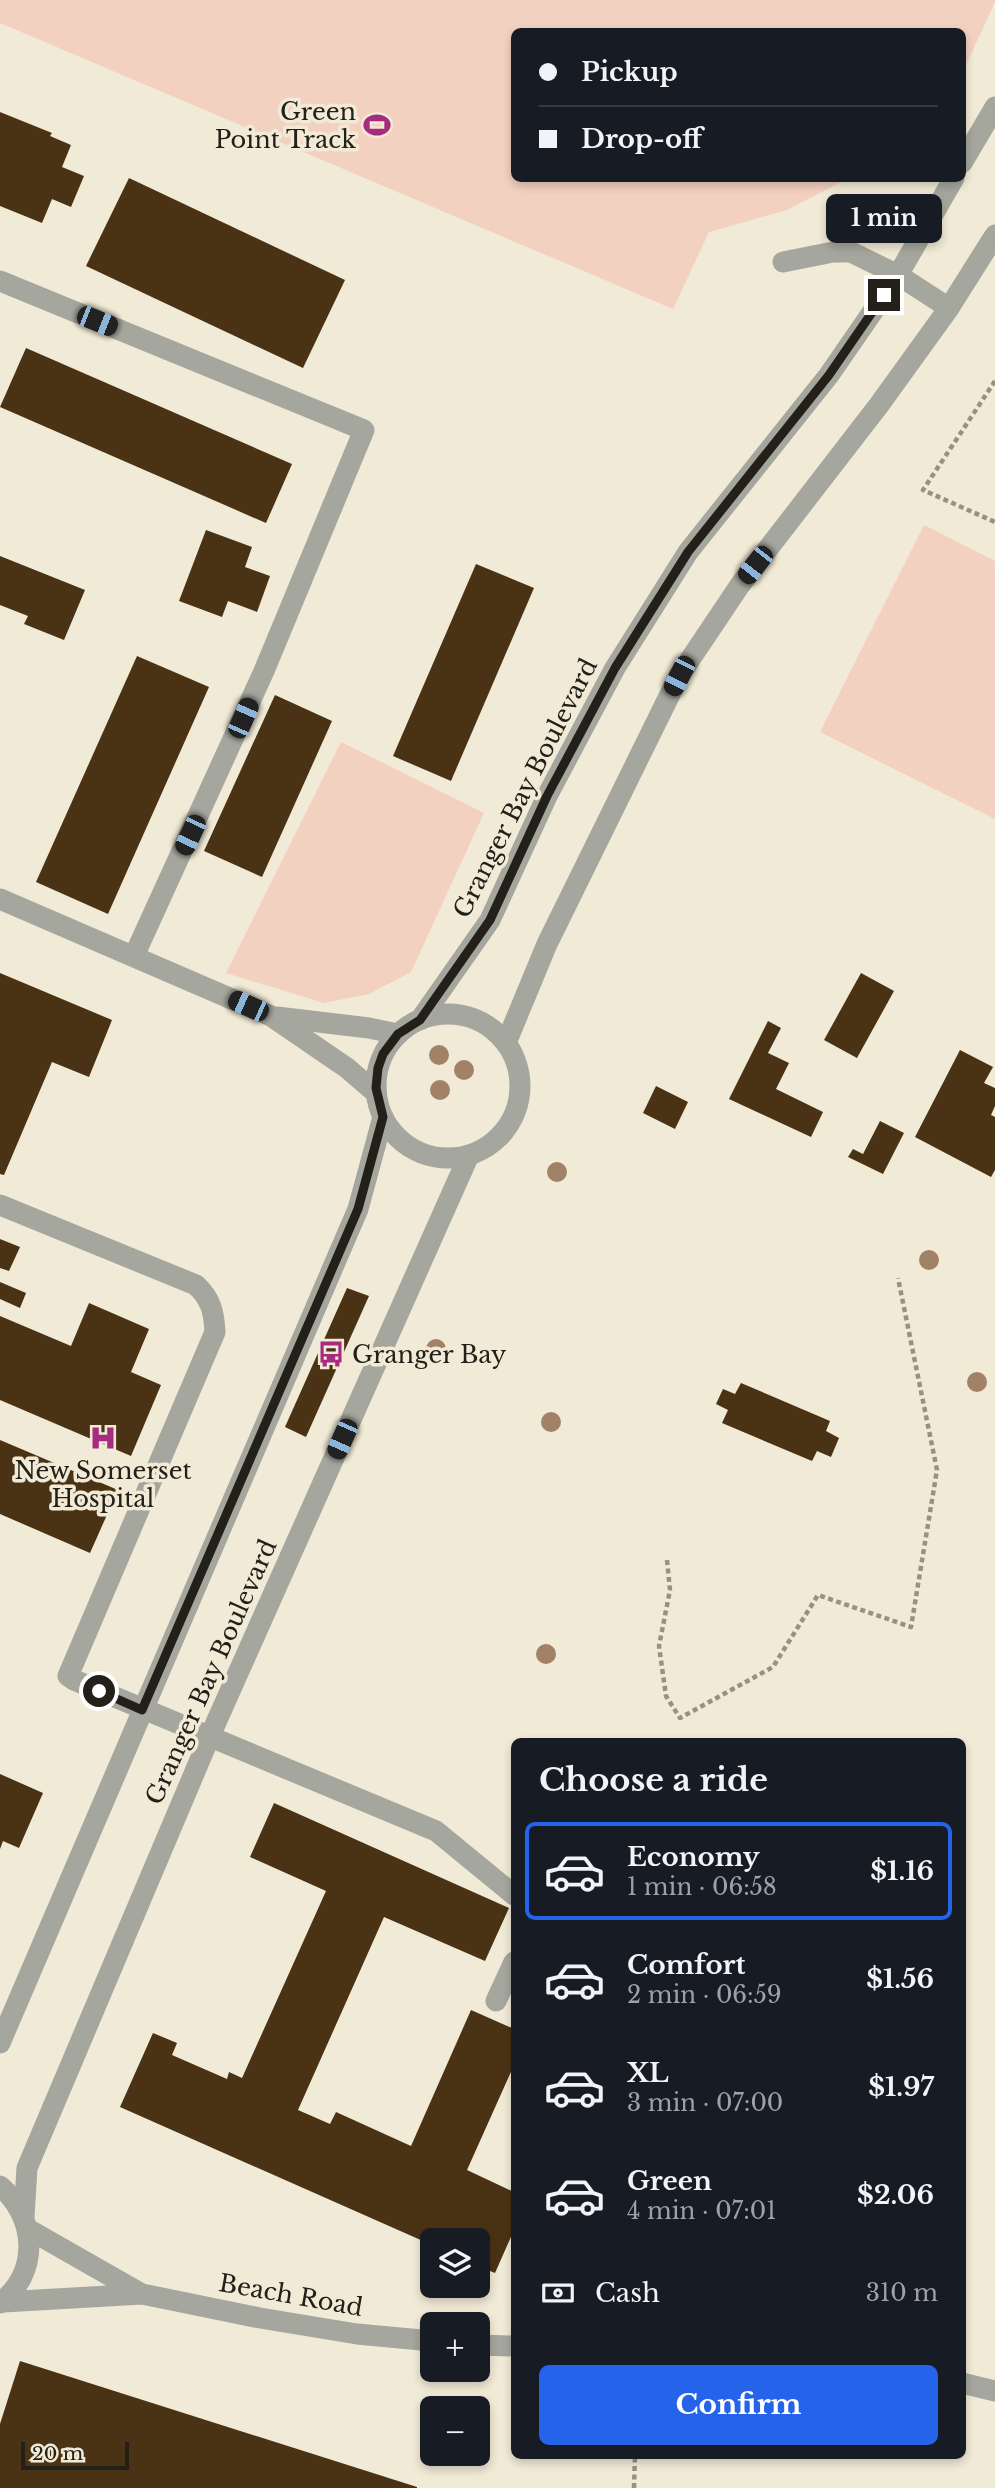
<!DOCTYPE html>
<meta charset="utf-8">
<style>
body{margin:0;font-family:"Libre Baskerville",serif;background:#242831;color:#f1f3f6;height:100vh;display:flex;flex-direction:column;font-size:26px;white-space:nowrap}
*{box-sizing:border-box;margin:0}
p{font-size:23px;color:#9ea1a6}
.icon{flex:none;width:38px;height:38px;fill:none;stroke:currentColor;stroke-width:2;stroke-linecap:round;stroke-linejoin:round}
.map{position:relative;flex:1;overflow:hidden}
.sheet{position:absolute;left:511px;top:1738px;width:455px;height:721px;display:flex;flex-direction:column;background:#171b24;border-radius:10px;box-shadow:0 4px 10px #0003}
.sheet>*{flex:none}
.banner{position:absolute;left:511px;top:28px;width:455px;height:154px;border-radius:10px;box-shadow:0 4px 10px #0003;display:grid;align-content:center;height:154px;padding:0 28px;background:#171b24}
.controls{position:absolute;left:420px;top:2228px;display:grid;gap:14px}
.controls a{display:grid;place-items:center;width:70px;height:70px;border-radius:10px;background:#171b24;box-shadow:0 4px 10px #0003;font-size:35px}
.scale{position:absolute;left:21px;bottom:18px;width:108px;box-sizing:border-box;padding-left:7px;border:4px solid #232019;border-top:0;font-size:19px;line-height:24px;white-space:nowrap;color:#232019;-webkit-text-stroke:5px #f1ead6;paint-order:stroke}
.end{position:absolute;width:32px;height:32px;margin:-16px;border:9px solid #232019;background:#fff;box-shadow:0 0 0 4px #fff}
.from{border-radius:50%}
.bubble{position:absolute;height:49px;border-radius:10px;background:#171b24;box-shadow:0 4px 10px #0003;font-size:23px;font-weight:800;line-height:49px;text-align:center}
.car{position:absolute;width:21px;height:42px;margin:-21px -10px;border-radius:9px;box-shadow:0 0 5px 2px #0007;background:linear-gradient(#222 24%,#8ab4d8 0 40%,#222 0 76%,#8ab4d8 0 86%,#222 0)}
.banner b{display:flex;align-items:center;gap:24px;height:66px;font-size:26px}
.banner b+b{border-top:2px solid #363941}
.banner i{width:18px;height:18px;background:#f1f3f6}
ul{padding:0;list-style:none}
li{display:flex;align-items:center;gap:21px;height:98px;margin:0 14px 10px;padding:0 14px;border:4px solid transparent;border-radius:10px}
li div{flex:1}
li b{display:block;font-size:26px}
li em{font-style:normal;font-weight:800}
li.on{border-color:#2563eb}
li>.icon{width:63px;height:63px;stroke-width:1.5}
h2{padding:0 28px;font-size:32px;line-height:84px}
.pay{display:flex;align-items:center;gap:18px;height:77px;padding:0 28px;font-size:26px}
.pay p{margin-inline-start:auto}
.primary-button{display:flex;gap:14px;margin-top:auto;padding:14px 28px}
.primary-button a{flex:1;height:80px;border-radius:10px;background:#2563eb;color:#fff;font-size:28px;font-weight:800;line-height:80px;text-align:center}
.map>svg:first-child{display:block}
</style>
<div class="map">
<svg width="995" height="2488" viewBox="0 0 995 2488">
<rect width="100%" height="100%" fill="#f1ead6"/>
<g fill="#f3d1c0">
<path d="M0 0H995V2L963 72 962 32H514V178L847 179 787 210 709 232 673 309 0 23Z"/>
<path d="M924 525 995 561V819L820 732Z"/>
<path d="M341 742 484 813 411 972 369 994 324 1003 226 973Z"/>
</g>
<g fill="#4a3214">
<path d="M0 112 52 133 50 136 71 145 62 167 84 176 71 207 52 199 42 223 0 206Z"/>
<path d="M129 178 345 280 303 368 86 266Z"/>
<path d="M26 348 292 464 266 523 0 407Z"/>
<path d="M206 530 252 547 245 567 270 576 257 612 228 601 222 617 179 601Z"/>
<path d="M0 556 85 590 64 640 24 624 28 616 0 605Z"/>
<path d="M476 564 534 588 451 781 393 756Z"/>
<path d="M137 656 209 687 108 914 36 882Z"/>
<path d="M275 695 332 721 262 877 204 851Z"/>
<path d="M0 973 112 1020 89 1077 52 1062 4 1175 0 1174Z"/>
<path d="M861 973 894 991 857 1058 824 1040Z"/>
<path d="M768 1021 781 1028 768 1053 789 1063 776 1089 823 1112 811 1137 729 1099Z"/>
<path d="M960 1050 993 1067 984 1083 995 1088V1106L991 1115 995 1117V1170L991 1177 915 1137Z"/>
<path d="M656 1086 688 1102 675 1129 643 1113Z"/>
<path d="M880 1121 904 1133 883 1174 848 1157 853 1149 863 1154Z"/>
<path d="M0 1239 20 1247 9 1271 0 1268Z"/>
<path d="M0 1282 26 1293 20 1308 0 1299Z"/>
<path d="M347 1288 369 1296 306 1437 285 1427Z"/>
<path d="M89 1303 149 1329 131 1372 161 1385 131 1456 0 1400V1316L71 1346Z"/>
<path d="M741 1383 830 1421 826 1431 839 1438 831 1457 817 1451 812 1461 722 1423 728 1410 716 1404 723 1389 735 1394Z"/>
<path d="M0 1440 118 1490 90 1553 0 1514Z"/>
<path d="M0 1774 43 1793 19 1848 3 1841 0 1849Z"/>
<path d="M274 1803 509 1908 485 1961 384 1917 298 2110 330 2124 336 2112 411 2146 471 2010 514 2029V2065L467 2170 514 2192V2230L495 2273 478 2266V2240H432V2245L120 2107 153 2033 177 2043 172 2055 227 2079 229 2072 242 2078 326 1891 250 1857Z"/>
<path d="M20 2361 417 2487V2488H0V2424Z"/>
</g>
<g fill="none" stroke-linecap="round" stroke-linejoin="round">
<g stroke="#969183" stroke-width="4.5" stroke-dasharray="5 3.5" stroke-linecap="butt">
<path d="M995 381 923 490 995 522"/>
<path d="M667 1560 670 1590 659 1646 666 1696 680 1718 773 1667 818 1595 911 1627 937 1470 898 1278"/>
<path d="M634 2488 635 2455"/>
</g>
<g stroke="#a5a69d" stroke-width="21">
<path d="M962 163 995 107"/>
<path d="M783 262 833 252H851L898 275 949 308"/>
<path d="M0 281 364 430 264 671 134 956"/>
<path d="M0 899 271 1016 347 1068 376 1093"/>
<circle cx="448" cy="1086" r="72"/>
<path d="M277 1017 369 1028 398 1034"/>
<path d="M420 1020 490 920 547 796 615 668 688 552 829 375 898 275 954 178"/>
<path d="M506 1043 547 944 679 676 740 585 879 405 949 308 995 235"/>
<path d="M0 1205 196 1285C211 1299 214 1312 215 1332L68 1676 74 1680 436 1831 514 1895"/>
<path d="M496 2001 514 1962"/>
<path d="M0 2043 358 1209 383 1117"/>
<path d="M0 2186C37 2218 40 2272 0 2303"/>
<path d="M24 2216 27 2168 210 1736 469 1155"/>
<path d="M28 2229 142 2294"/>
<path d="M3 2302 142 2294 260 2318 357 2334 432 2341"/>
<path d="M478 2345 514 2346"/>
<path d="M962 2383 995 2391"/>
</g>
</g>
<g fill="#a18267">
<circle cx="439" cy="1055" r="10"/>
<circle cx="464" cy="1070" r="10"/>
<circle cx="440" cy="1090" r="10"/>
<circle cx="557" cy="1172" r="10"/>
<circle cx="929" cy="1260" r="10"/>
<circle cx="436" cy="1349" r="10"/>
<circle cx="977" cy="1382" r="10"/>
<circle cx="551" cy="1422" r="10"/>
<circle cx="546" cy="1654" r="10"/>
</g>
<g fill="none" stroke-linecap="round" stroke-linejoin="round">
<path stroke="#232019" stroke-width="9" d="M99 1691 142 1710 358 1209 383 1117 376 1088 378 1068 383 1054 398 1034 420 1020 490 920 547 796 615 668 688 552 829 375 884 295"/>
</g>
<defs>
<g id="stadium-bare" transform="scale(2.1)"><path d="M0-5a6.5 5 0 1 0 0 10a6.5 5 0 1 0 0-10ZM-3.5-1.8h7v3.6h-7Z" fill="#a72c80" stroke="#f1ead6" stroke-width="2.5" paint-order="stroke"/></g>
<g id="bus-bare" transform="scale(2.1)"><path d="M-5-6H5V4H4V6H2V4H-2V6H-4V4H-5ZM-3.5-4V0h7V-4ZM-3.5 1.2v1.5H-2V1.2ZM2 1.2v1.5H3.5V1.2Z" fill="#a72c80" stroke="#f1ead6" stroke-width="2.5" paint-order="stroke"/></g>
<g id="hospital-bare" transform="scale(2.1)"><path d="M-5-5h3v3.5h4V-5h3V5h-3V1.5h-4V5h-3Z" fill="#a72c80" stroke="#f1ead6" stroke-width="2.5" paint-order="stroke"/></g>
</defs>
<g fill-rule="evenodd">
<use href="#stadium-bare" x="377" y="125"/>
<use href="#bus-bare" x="331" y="1354"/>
<use href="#hospital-bare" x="103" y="1438"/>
</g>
<g text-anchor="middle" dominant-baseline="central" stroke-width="7" stroke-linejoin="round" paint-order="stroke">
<g font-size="24" fill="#232019" stroke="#f1ead6" text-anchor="end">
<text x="356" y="111">Green<tspan x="356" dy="28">Point Track</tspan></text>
<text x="352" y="1354" text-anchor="start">Granger Bay</text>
<text x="103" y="1470" text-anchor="middle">New Somerset<tspan x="103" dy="28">Hospital</tspan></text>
</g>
<g font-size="24" fill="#232019" stroke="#f1ead6">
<text transform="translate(525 788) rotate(-63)">Granger Bay Boulevard</text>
<text transform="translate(211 1672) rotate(-66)">Granger Bay Boulevard</text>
<text transform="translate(291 2295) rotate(10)">Beach Road</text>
</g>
</g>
</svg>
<div class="controls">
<a><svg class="icon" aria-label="layers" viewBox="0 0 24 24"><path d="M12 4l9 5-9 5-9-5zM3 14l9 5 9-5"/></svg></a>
<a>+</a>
<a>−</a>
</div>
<div class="scale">20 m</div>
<i class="end from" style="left:99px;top:1691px"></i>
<i class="end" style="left:884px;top:295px"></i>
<div class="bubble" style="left:826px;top:194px;width:116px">1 min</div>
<i class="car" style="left:97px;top:321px;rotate:112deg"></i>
<i class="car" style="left:755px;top:565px;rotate:218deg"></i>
<i class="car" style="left:679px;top:676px;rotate:207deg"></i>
<i class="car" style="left:243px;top:718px;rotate:24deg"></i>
<i class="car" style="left:190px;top:835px;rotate:205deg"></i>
<i class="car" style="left:248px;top:1006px;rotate:294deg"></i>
<i class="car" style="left:342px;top:1439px;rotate:204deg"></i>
<div class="banner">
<b><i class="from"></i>Pickup</b>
<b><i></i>Drop-off</b>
</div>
<section class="sheet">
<h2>Choose a ride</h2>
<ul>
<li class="on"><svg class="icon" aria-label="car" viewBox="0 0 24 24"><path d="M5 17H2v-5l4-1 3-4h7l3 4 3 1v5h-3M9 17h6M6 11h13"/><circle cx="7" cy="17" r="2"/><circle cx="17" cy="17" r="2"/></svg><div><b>Economy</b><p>1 min · 06:58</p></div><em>$1.16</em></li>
<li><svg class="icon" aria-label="car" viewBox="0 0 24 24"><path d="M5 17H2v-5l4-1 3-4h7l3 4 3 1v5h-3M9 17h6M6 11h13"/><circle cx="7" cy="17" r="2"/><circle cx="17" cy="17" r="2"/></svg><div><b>Comfort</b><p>2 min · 06:59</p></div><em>$1.56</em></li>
<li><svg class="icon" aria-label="car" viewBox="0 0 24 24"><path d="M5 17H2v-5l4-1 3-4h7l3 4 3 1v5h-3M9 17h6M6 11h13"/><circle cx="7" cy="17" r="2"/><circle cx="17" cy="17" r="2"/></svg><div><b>XL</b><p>3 min · 07:00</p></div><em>$1.97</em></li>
<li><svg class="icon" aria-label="car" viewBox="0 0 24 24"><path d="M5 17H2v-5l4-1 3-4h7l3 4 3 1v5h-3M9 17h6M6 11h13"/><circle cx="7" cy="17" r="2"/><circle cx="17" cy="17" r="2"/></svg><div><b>Green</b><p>4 min · 07:01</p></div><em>$2.06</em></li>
</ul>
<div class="pay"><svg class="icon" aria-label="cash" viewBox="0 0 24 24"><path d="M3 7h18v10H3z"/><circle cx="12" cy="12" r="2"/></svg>Cash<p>310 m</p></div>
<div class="primary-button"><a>Confirm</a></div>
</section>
</div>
